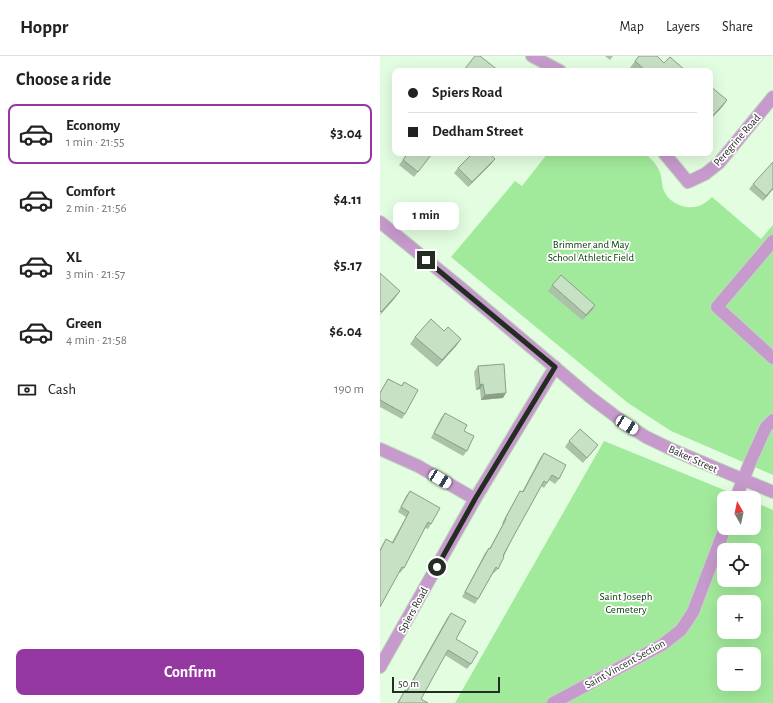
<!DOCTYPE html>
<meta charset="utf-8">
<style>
body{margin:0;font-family:"Alegreya Sans",sans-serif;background:#f6f6f6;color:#222;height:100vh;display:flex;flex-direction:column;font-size:15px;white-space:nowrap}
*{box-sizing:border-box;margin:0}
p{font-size:13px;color:#767676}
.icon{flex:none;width:22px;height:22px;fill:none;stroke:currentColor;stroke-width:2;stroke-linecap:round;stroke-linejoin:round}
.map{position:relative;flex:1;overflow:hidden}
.panel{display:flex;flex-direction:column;background:#fff;width:380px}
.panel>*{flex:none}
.guide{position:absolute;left:12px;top:12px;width:321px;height:88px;border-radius:8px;box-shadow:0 4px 16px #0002;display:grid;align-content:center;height:88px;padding:0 16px;background:#fff}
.needle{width:26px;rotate:351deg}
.controls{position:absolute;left:337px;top:435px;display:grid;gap:8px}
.controls a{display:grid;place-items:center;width:44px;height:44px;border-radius:8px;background:#fff;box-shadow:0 4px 16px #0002;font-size:20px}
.scale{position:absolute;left:12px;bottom:10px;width:108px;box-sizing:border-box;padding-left:4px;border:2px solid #232d22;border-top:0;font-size:11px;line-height:14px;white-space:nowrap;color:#232d22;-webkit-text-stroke:3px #fff;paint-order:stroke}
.end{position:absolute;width:18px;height:18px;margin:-9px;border:5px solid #232d22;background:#fff;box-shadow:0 0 0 2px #fff}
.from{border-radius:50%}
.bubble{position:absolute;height:28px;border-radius:8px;background:#fff;box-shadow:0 4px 16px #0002;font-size:13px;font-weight:700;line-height:28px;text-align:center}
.car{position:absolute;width:12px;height:24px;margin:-12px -6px;border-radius:5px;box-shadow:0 0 3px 1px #0007;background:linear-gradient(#fff 24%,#345 0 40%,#fff 0 76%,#345 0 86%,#fff 0)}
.guide b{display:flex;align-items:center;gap:14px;height:38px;font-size:15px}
.guide b+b{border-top:1px solid #e0e0e0}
.guide i{width:10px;height:10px;background:#222}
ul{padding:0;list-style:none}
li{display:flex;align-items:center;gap:12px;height:60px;margin:0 8px 6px;padding:0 8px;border:2px solid transparent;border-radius:8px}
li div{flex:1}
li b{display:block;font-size:15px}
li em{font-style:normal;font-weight:700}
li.on{border-color:#9437a1}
li>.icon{width:36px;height:36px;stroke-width:1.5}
h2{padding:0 16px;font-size:18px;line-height:48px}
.pay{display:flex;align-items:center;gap:10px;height:44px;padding:0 16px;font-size:15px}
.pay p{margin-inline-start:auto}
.action{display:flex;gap:8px;margin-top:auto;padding:8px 16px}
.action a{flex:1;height:46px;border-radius:8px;background:#9437a1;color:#fff;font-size:16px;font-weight:700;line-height:46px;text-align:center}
header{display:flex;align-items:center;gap:24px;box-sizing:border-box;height:56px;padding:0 20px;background:#fff;border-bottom:1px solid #e0e0e0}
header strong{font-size:19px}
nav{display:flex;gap:22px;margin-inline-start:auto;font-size:14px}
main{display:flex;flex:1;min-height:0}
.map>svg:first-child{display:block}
</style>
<header>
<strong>Hoppr</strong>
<nav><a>Map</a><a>Layers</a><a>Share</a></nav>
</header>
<main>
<section class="panel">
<h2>Choose a ride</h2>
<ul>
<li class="on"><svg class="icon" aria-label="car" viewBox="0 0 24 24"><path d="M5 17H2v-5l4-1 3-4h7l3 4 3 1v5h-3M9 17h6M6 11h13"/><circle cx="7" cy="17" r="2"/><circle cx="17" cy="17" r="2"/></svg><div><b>Economy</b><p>1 min · 21:55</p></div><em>$3.04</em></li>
<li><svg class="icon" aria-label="car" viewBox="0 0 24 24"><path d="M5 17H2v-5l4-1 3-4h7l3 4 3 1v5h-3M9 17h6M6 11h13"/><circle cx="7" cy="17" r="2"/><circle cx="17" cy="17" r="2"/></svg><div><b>Comfort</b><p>2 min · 21:56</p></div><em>$4.11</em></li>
<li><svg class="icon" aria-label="car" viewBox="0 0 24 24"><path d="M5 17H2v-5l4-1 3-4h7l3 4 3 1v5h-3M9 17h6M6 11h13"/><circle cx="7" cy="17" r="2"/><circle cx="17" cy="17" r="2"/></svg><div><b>XL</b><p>3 min · 21:57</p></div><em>$5.17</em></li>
<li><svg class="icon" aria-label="car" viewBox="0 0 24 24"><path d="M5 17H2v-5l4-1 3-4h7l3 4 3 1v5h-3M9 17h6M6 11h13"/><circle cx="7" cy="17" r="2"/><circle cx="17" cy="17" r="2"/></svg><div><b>Green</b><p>4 min · 21:58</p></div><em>$6.04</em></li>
</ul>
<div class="pay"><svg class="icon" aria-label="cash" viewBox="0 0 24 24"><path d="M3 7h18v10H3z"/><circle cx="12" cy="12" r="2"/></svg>Cash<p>190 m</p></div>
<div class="action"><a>Confirm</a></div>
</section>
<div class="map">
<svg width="393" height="647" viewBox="0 0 393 647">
<rect width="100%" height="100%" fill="#e2fddf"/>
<g fill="#a2ea9b" fill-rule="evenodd">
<path d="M168 97H265C272 104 279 110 281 120 282 125 282 131 284 135 290 148 306 154 319 150 324 148 328 145 332 141L381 183 393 169V419L291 375 248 347 71 201 135 125 142 130Z"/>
<path d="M224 385 364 442H344V472H374V446L393 454V647H75ZM344 494H374V524H344ZM344 546H374V576H344ZM344 598H374V628H344Z"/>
</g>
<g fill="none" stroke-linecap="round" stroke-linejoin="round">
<g stroke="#c0d8bd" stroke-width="14">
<g id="minor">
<path d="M152 0 180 15"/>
<path d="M284 97 308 126 325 118 339 107 393 41"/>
<path d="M0 166 81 232 210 341 247 369 266 381 293 394 393 436"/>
<path d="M393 185 337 251 393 302"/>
<path d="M0 393 38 410 95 443"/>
<path d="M356 442 371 404 386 371 393 364"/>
<path d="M0 611 95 443 175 311"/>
<path d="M173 647 282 589 301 574 313 556 345 472"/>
</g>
</g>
<use href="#minor" stroke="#c69acc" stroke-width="12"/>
</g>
<g fill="#abc2a9">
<path d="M225 0H233L230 4Z"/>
<path d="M255 5 284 7 305 15H252L250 12Z"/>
<path d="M28 97 51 99 34 121 19 109Z"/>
<path d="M115 103 111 108 88 131 74 117 78 112Z"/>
<path d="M373 128 393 133 383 145 369 133Z"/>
<path d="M172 229 212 254 202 264 168 235Z"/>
<path d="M64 275 81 283 76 290 57 311 30 288 35 281Z"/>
<path d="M98 310 123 342 101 344 100 333 96 334 94 316Z"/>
<path d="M8 323 21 330 24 326 25 358 22 363 0 351V336Z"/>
<path d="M65 357 87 395 83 400 51 382 61 362Z"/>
<path d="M189 385 218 389 214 394 203 407 185 391Z"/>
<path d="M164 397 179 423 175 428 169 424 164 432 161 430 132 483 118 513 114 517H113L98 543 95 548 82 541 105 497 109 492V493L123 468 122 467 137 440 140 435 142 436 160 402Z"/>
<path d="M30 435 51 468 48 473 45 472 24 512 20 517 19 516 0 551V493L6 483 12 486 26 461 18 456 26 440Z"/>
<path d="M71 557 76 583 91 608 87 613 65 599 41 643 48 647H17L25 634 26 635 67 562Z"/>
</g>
<g fill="#8b9e89">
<path d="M347 44 343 50 330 64V63Z"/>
<path d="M115 103 111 108 88 131 92 126Z"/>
<path d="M393 132V133L383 145 386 140Z"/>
<path d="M20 235 15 242 0 259 1 256Z"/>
<path d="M215 249 212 254 202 264 206 259Z"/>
<path d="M81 283 76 290 57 311 62 304Z"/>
<path d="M103 328 100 333 96 334 100 329Z"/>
<path d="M126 337 123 342 101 344 105 339Z"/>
</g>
<g fill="#c7e1c4" stroke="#8b9e89">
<path d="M95 0H100L119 15H83Z"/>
<path d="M259 0H277L284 7 290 1 305 14V15H266L255 5Z"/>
<path d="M330 30 347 44 330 63Z"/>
<path d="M28 97H48L51 99 38 116 23 104Z"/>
<path d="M93 97H109L115 103 92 126 78 112Z"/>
<path d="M393 106V132L386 140 373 128Z"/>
<path d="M0 217 20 235 1 256 0 255Z"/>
<path d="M181 219 215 249 206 259 172 229Z"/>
<path d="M51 263 64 275 68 271 81 283 62 304 35 281Z"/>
<path d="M124 308 126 337 105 339 103 328 100 329 98 310Z"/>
<path d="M8 323 22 330 24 326 38 334 25 358 0 344V337Z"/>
<path d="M65 357 87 369 84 375 94 380 87 395 54 377Z"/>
<path d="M200 373 218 389 207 402 189 385Z"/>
<path d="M164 397 186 409 179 423 172 419 167 427 164 425 132 483 123 500 124 501 118 513 116 511 98 543 85 536 109 492 110 493 126 463H125L140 435 143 436Z"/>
<path d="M30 435 60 452 51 468 48 466 24 512 22 511 0 551V495L6 483 13 487 29 456 21 451Z"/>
<path d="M71 557 86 565 76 583 98 596 91 608 68 594 41 643 48 647H18L25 634 27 635Z"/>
</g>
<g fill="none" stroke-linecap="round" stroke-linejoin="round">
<path stroke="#232d22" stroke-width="5" d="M46 204 175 311 95 443 57 511"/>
</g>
<g text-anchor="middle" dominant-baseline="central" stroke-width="3.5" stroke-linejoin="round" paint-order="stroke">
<g font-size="11" fill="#232d22" stroke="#fff">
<text transform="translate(357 84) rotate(-49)">Peregrine Road</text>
<text transform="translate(313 403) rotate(24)">Baker Street</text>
<text transform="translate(33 554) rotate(-61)">Spiers Road</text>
<text transform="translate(245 608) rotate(-29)">Saint Vincent Section</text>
</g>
<g font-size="11" fill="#023601" stroke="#fff">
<text x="211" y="188">Brimmer and May<tspan x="211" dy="13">School Athletic Field</tspan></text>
<text x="246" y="540">Saint Joseph<tspan x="246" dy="13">Cemetery</tspan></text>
</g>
</g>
</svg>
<div class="controls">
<a><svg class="needle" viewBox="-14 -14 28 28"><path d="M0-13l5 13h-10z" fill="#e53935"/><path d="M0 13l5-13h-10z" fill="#767676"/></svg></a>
<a><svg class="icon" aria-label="locate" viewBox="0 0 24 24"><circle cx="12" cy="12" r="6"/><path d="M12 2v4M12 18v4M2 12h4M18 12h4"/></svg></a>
<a>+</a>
<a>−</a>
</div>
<div class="scale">50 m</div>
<i class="end from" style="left:57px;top:511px"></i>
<i class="end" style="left:46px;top:204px"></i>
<div class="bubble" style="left:13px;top:146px;width:66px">1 min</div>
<i class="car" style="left:247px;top:369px;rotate:122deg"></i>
<i class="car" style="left:60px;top:423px;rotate:121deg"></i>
<div class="guide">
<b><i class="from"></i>Spiers Road</b>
<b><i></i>Dedham Street</b>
</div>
</div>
</main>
